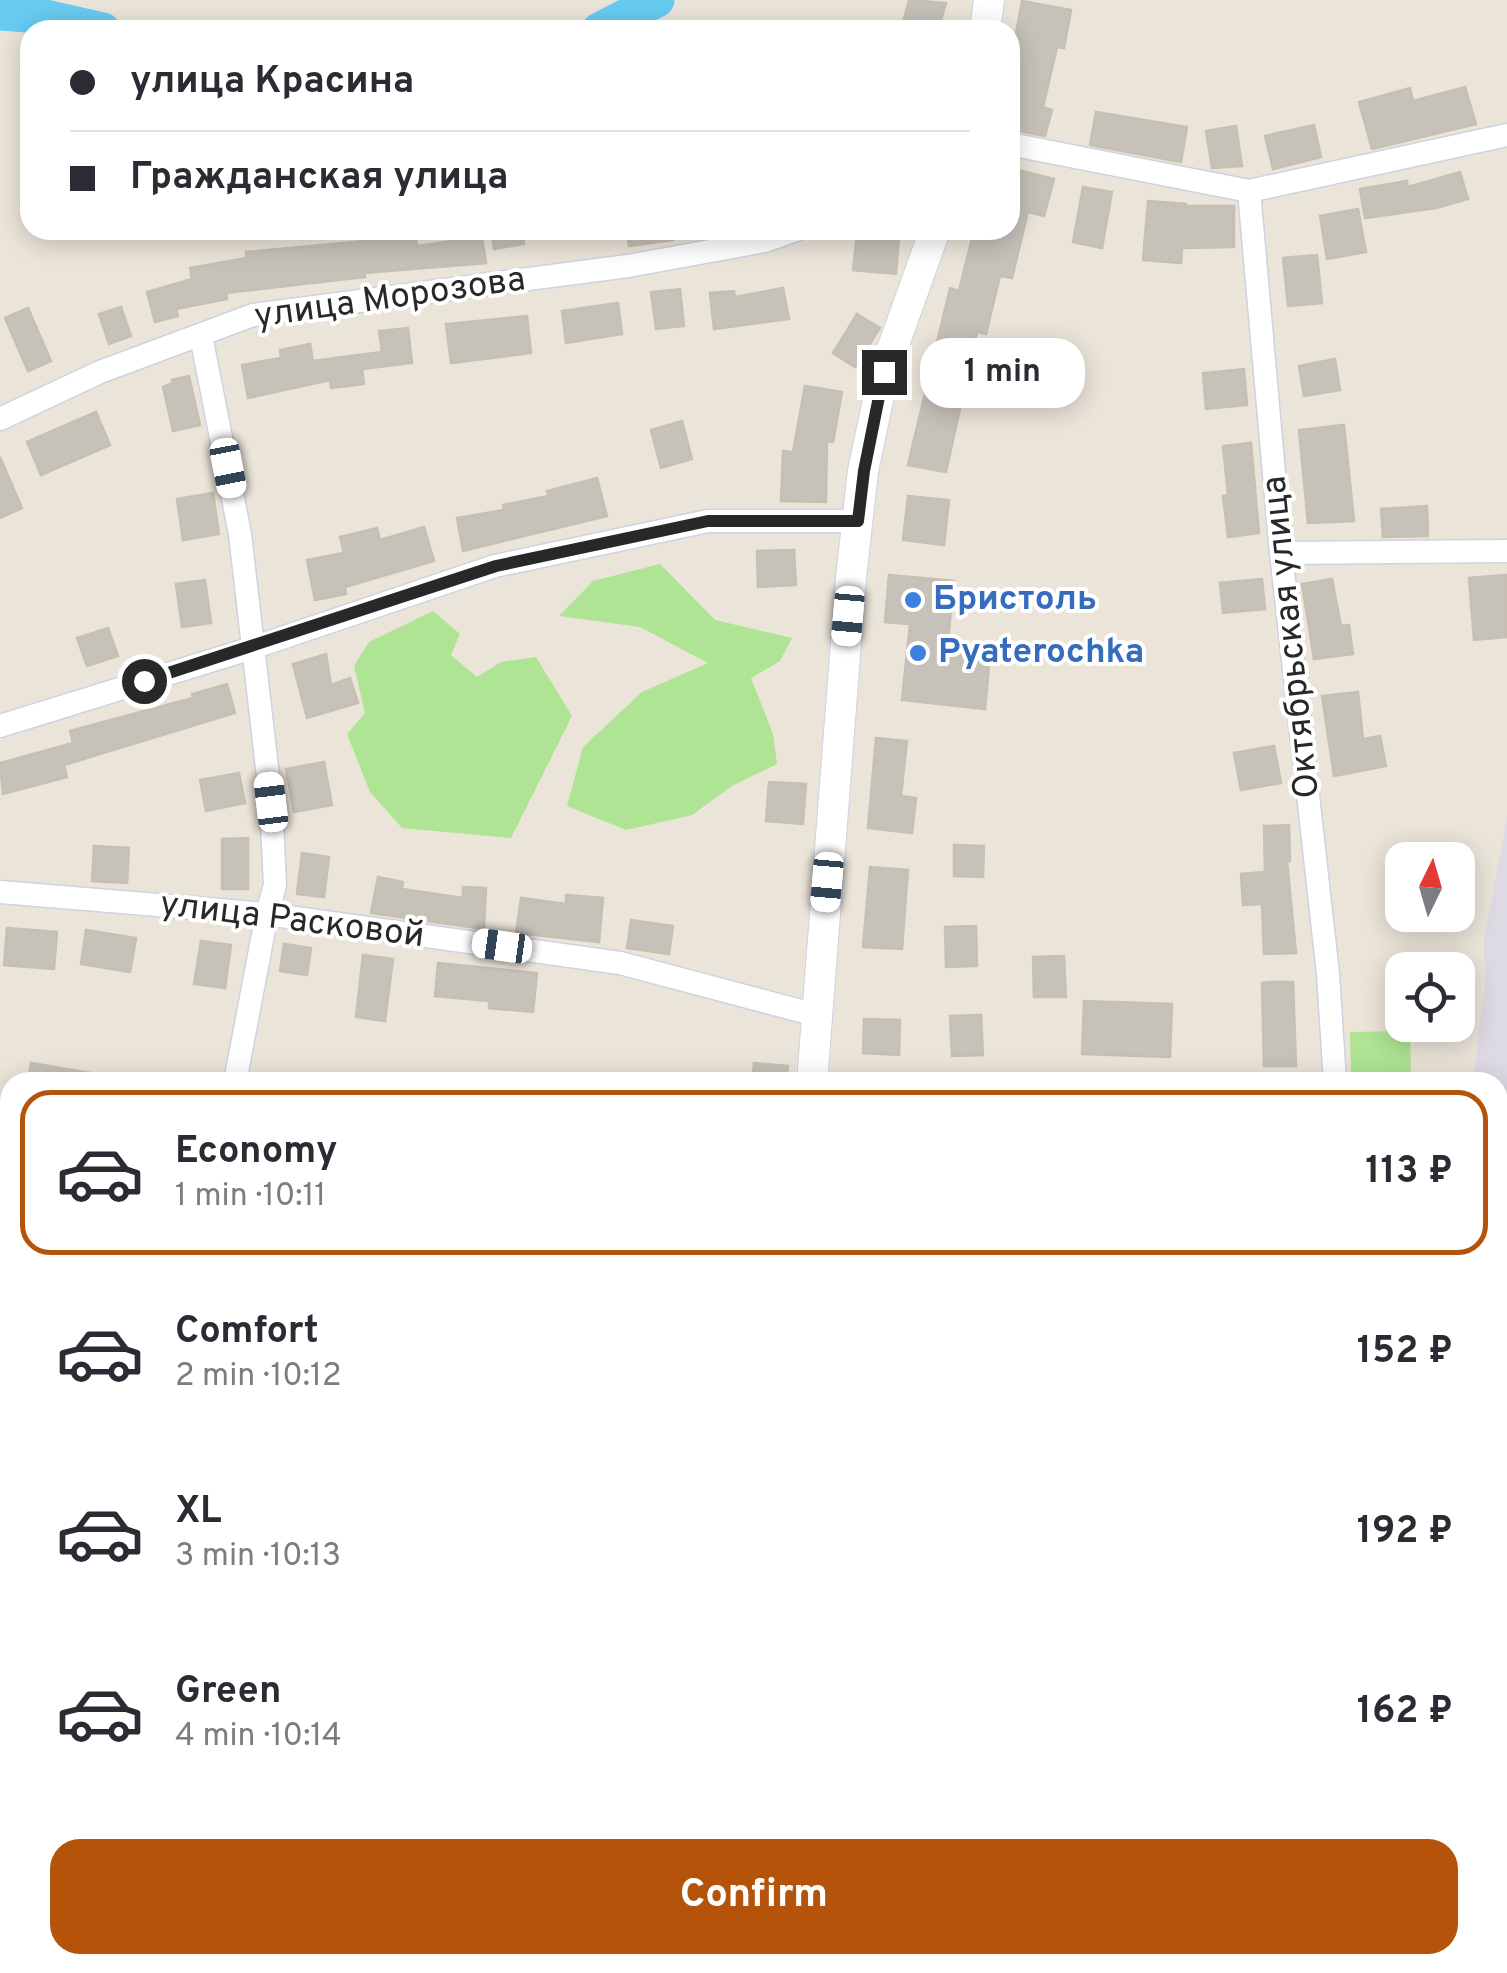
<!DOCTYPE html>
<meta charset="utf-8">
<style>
body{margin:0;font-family:Overpass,sans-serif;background:#f7f7f7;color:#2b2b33;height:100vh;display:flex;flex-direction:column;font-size:38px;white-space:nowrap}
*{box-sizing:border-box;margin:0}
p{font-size:32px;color:#7c7c81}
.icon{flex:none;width:55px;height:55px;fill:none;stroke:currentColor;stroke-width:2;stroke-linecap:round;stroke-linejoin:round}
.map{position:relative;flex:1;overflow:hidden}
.sheet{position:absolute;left:0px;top:1072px;width:1508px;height:902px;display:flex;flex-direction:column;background:#fff;border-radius:30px 30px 0 0;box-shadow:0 5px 25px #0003}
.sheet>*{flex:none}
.top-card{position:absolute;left:20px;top:20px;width:1000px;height:220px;border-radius:30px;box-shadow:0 5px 25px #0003;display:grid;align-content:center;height:220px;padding:0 50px;background:#fff}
.needle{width:65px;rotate:5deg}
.fabs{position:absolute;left:1385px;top:842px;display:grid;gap:20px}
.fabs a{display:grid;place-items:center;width:90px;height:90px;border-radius:20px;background:#fff;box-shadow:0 5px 25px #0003;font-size:50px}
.end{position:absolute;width:45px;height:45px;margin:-22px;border:12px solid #282828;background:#fff;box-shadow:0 0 0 5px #fff}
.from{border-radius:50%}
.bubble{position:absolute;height:70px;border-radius:30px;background:#fff;box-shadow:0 5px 25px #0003;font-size:32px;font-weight:700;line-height:70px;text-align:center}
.car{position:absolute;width:30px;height:60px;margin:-30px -15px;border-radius:12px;box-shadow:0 0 8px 2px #0007;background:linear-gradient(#fff 24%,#345 0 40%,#fff 0 76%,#345 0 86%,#fff 0)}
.top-card b{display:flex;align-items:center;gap:35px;height:95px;font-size:38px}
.top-card b+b{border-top:2px solid #e1e1e2}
.top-card i{width:25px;height:25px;background:#2b2b33}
ul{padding:18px 0 0;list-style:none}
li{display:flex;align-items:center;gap:30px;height:165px;margin:0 20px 15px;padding:0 30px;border:5px solid transparent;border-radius:30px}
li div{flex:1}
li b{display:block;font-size:38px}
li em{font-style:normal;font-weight:700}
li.current{border-color:#b45309}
li>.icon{width:90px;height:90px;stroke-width:1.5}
.action{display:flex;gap:20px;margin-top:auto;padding:20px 50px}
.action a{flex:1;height:115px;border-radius:30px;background:#b45309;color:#fff;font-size:40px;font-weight:700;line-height:115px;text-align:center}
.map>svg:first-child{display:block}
</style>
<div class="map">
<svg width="1507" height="1973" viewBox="0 0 1507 1973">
<rect width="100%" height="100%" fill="#ebe4d9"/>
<path fill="#dddae3" d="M1507 818V1406H1498V1082H1473L1485 984 1484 940Z"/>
<g fill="#aee493">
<path d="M660 564 715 620 792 638 780 661 751 678 773 734 777 764 732 786 692 815 626 830 567 806 583 747 642 692 708 663 640 627 559 616 593 581Z"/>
<path d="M433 611 460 634 451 655 477 677 501 662 536 657 572 716 511 838 402 828 370 792 347 734 365 713 354 666 369 642Z"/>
<path d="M1410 1031 1411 1082H1351L1350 1032Z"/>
</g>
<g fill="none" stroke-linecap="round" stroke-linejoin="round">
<g stroke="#67cbf2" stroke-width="35">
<path d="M0 13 41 16 103 30"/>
<path d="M599 30 657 0"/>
</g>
</g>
<g fill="#c6c1b9" stroke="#c6c0b3" stroke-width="2.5">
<path d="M909 0 946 3 938 30H901Z"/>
<path d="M1022 1 1071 10 1064 48 1057 47 1043 107 1052 110 1045 136 1010 129 1017 85 1010 84V80L1019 40 1015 39Z"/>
<path d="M1465 87 1476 124 1372 149 1359 102 1410 88 1413 101Z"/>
<path d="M1096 112 1187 127 1181 162 1090 145Z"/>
<path d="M1314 125 1321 157 1273 169 1265 136Z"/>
<path d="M1236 126 1242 166 1212 168 1206 131Z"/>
<path d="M1010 168 1054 179 1044 216 1028 212 1012 278 1000 276 986 334 977 332 946 472 908 465 950 288 959 291 974 230H1010Z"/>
<path d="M1460 172 1468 199 1436 208 1365 218 1360 189 1407 181 1408 187Z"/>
<path d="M1083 187 1112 192 1102 248 1073 242Z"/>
<path d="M1148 201 1186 204V206H1234V247L1182 248 1181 263 1143 260Z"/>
<path d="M1358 209 1366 252 1327 259 1320 216Z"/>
<path d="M491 230H522L524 244 494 249Z"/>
<path d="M627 230H673V240L629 246Z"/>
<path d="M415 233 417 246 482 237 486 263 364 273 365 277 226 293 227 299 176 309 178 316 155 322 147 292 192 279 190 268 246 258V252L386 239V236Z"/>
<path d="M857 233 899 237 896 274 853 270Z"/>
<path d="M1317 255 1322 303 1288 306 1283 258Z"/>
<path d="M783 288 789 319 714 329 710 293 734 291 735 297Z"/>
<path d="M680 289 684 326 656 329 651 292Z"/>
<path d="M618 303 622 334 566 343 562 311Z"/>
<path d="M121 307 131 336 109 344 99 314Z"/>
<path d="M28 308 51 361 28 371 5 318Z"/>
<path d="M857 314 880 328 855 367 833 353Z"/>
<path d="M527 316 531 353 451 363 446 324Z"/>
<path d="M408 328 412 363 362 369 364 384 331 388 330 380 248 398 242 365 281 358 280 350 310 344 313 361 382 352 379 331Z"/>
<path d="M1335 359 1340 390 1304 396 1299 366Z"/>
<path d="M1244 369 1247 405 1206 409 1203 373Z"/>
<path d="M189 376 200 425 173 431 163 387 173 383 172 380Z"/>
<path d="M805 386 842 392 833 442 827 441 826 502 781 501 783 451 793 452Z"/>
<path d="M96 412 110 445 41 475 27 442Z"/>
<path d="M682 421 692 459 661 468 651 430Z"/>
<path d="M1344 425 1354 521 1308 523 1299 430Z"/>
<path d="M1251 443 1259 533 1228 537 1223 496 1228 495 1223 446Z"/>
<path d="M0 457 22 508 0 518Z"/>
<path d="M597 478 607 516 463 551 457 518 504 510 503 505 549 496 547 491Z"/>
<path d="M213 493 219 534 183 540 177 499Z"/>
<path d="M908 496 949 500 944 545 903 540Z"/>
<path d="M1427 506 1428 536 1383 537 1381 509Z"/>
<path d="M424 527 434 561 345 587 346 594 315 600 307 560 344 553 340 537 377 528 380 540Z"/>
<path d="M794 550 796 585 758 587 757 551Z"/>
<path d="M889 575 954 581 947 651 990 655 985 709 902 700 910 624 885 622Z"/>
<path d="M1507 575V637L1474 640 1469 578Z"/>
<path d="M1262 579 1265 609 1223 613 1220 583Z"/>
<path d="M1332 579 1341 626 1349 625 1353 654 1314 659 1302 584Z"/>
<path d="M205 580 211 623 182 627 176 584Z"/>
<path d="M108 628 118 656 87 666 77 638Z"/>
<path d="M326 654 331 685 350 678 358 703 307 718 293 664Z"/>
<path d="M227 684 235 713 64 765 67 777 3 794 0 763 73 743 70 731 193 698 192 694Z"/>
<path d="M1358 692 1363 739 1380 736 1386 766 1334 776 1322 696Z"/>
<path d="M876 738 907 741 901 796 916 798 912 833 868 828Z"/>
<path d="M1274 746 1281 783 1241 790 1234 753Z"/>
<path d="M324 762 332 805 294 812 286 769Z"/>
<path d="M239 773 245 803 206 811 200 780Z"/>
<path d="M769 782 806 784 803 824 766 821Z"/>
<path d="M1289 825 1290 861H1287L1296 953 1264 954 1262 904 1243 905 1241 874 1265 872 1264 826Z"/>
<path d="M248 838V889H222V839Z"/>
<path d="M954 845 984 846 983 877 954 876Z"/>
<path d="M94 846 129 848 127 883 92 881Z"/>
<path d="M302 853 329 857 324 897 297 894Z"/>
<path d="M870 867 908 870 902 949 863 947Z"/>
<path d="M378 877 403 882 402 889 463 898V887L486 888 484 929 371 913Z"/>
<path d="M566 895 603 898 599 942 516 933 521 898 566 904Z"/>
<path d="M631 920 673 926 669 954 627 948Z"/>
<path d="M976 926 977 966 946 967 945 927Z"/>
<path d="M7 928 57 932 54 969 4 965Z"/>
<path d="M86 930 136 938 130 972 81 964Z"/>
<path d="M201 941 231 945 225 988 194 984Z"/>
<path d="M284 944 311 948 307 975 280 971Z"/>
<path d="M363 955 393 959 385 1021 356 1017Z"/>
<path d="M1064 956 1066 997H1034L1033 957Z"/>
<path d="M438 963 537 973 533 1012 489 1008V1001L435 996Z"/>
<path d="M1273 982H1293L1296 1066H1264L1262 983Z"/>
<path d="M1084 1001 1172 1004 1170 1057 1082 1054Z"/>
<path d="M981 1015 983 1055 952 1056 950 1016Z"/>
<path d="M864 1019 900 1020 899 1055 863 1053Z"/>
<path d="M31 1063 97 1074 96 1082H28Z"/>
<path d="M754 1063 788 1066 786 1082H752Z"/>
</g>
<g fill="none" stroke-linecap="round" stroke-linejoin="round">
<g stroke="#ced2e2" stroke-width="25">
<g id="minor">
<path d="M1010 144 1249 191 1507 135"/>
<path d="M1249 191 1281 553 1328 974 1335 1082"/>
<path d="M201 336 240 534 271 802 275 885 267 914 235 1082"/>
<path d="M0 419 100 372 253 315 628 266 765 241 796 230"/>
<path d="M1281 553 1507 551"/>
<path d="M0 726 252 648 495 566 708 521H858"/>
<path d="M0 892 267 914 620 963 816 1015"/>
<path d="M0 1121 10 1123"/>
<path d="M0 1359 10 1360"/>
<path d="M1498 1463 1507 1465"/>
<path d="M0 1606 10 1607"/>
<path d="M0 1864 10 1865"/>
<path d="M1498 1942H1507"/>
<path d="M1113 1965V1973"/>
<path d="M1339 1965V1973"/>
<path d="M60 1973 61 1965"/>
<path d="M290 1973 291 1965"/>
<path d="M502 1973 503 1965"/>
</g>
</g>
<g stroke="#ced2e2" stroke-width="32">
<g id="tertiary">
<path d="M985 30 989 0"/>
<path d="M812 1082 851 578 863 471 884 372 935 230"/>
<path d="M760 1973V1965"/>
</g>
</g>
<use href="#minor" stroke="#fff" stroke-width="22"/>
<use href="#tertiary" stroke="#fff" stroke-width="30"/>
</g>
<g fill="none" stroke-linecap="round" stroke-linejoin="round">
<path stroke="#282828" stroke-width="12" d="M144 681 496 566 708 521H858L864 471 884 372"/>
</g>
<g fill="#3f7fe0" stroke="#fff" stroke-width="4">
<circle cx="913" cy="600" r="10"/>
<circle cx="918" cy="653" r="10"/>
</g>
<g text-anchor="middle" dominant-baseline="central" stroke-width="8" stroke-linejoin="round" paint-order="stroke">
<g font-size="35" fill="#282828" stroke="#fff">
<text transform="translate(390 299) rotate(-8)">улица Морозова</text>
<text transform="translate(1292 637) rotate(-96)">Октябрьская улица</text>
<text transform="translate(292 921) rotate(7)">улица Расковой</text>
</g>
<g font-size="35" font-weight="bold" fill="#366cbe" stroke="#fff" text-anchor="start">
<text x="933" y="600">Бристоль</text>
<text x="938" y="653">Pyaterochka</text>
</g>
</g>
</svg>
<div class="fabs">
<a><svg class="needle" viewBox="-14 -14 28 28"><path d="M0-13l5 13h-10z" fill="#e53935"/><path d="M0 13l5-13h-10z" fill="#7c7c81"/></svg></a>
<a><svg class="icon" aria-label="locate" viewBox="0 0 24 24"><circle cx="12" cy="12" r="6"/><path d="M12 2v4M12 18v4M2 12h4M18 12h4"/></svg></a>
</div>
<i class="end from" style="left:144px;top:681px"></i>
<i class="end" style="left:884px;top:372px"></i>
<div class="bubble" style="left:920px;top:338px;width:165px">1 min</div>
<i class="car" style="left:228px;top:468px;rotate:169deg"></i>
<i class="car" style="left:848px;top:616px;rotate:185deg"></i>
<i class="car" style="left:271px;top:802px;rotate:353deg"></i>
<i class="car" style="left:827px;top:882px;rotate:185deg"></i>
<i class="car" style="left:502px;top:946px;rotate:278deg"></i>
<div class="top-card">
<b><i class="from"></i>улица Красина</b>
<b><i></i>Гражданская улица</b>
</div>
<section class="sheet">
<ul>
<li class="current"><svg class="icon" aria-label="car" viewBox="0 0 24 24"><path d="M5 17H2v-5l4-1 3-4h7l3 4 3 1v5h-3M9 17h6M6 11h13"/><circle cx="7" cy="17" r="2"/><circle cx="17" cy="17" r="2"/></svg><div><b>Economy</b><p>1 min · 10:11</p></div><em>113 ₽</em></li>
<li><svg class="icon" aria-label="car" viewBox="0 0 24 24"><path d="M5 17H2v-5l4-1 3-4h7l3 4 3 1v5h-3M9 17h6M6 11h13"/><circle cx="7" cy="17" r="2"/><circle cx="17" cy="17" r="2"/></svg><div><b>Comfort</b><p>2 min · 10:12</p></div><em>152 ₽</em></li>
<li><svg class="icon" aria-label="car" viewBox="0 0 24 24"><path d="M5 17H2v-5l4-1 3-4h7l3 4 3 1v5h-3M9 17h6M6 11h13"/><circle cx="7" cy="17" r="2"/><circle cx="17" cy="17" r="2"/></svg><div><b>XL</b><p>3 min · 10:13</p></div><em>192 ₽</em></li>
<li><svg class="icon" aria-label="car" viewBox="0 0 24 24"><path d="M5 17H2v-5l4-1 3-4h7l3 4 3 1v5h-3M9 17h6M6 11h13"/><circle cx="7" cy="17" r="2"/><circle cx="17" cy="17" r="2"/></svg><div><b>Green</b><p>4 min · 10:14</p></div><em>162 ₽</em></li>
</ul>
<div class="action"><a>Confirm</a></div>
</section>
</div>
